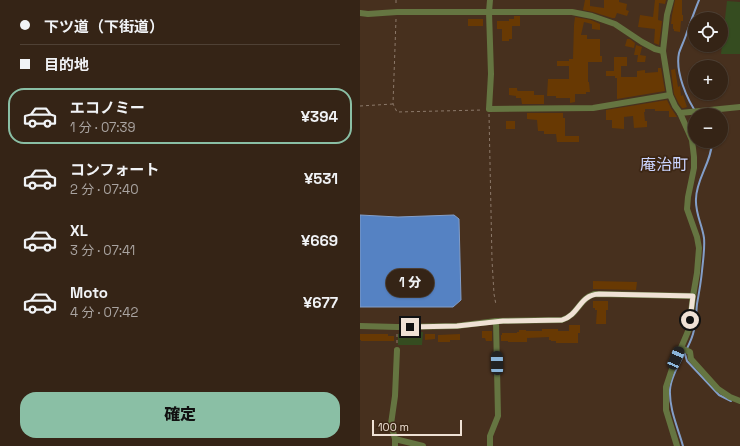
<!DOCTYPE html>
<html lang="ja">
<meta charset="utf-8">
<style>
body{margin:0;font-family:"Space Grotesk","Noto Sans JP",sans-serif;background:#3d2c1f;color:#f1f3f6;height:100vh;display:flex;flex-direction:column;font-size:15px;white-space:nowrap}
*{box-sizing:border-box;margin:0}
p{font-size:13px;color:#aaa4a1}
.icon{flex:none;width:22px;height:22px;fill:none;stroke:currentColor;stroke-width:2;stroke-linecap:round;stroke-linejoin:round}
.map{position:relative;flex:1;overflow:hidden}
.sheet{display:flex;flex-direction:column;background:#352416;width:360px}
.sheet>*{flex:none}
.banner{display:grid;align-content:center;height:88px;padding:0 20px;background:#352416}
.fabs{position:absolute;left:328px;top:12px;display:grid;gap:8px}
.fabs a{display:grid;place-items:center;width:40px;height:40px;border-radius:50%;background:#352416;box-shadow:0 1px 3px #0004,0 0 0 1px #4f4135;font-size:20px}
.scale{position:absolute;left:12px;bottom:10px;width:90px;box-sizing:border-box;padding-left:4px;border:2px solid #efe1d5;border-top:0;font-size:11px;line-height:14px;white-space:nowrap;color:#efe1d5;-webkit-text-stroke:3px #3c2614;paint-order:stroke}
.end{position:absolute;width:18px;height:18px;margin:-9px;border:5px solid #efe1d5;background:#111;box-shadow:0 0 0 2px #111}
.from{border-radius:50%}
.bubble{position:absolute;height:28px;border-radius:14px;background:#352416;box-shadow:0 1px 3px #0004,0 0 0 1px #4f4135;font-size:13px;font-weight:800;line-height:28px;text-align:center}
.car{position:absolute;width:12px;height:24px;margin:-12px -6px;border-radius:5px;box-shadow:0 0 3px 1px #0007;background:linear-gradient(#222 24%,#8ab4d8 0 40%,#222 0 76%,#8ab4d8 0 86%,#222 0)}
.banner b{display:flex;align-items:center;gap:14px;height:38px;font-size:15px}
.banner b+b{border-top:1px solid #4f4135}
.banner i{width:10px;height:10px;background:#f1f3f6}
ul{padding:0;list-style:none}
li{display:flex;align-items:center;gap:12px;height:56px;margin:0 8px 6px;padding:0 12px;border:2px solid transparent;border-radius:16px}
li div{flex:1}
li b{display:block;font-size:15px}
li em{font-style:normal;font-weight:800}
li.active{border-color:#8abfa5}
li>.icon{width:36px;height:36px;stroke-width:1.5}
.primary-button{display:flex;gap:8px;margin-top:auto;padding:8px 20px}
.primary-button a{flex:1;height:46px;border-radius:16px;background:#8abfa5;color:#111;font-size:16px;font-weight:800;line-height:46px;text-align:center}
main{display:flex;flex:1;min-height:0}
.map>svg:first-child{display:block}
</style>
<main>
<section class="sheet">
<div class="banner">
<b><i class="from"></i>下ツ道（下街道）</b>
<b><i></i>目的地</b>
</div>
<ul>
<li class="active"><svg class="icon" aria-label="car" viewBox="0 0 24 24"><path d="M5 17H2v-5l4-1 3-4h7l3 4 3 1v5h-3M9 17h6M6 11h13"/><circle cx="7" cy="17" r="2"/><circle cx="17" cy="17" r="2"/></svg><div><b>エコノミー</b><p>1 分 · 07:39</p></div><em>¥394</em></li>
<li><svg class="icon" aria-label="car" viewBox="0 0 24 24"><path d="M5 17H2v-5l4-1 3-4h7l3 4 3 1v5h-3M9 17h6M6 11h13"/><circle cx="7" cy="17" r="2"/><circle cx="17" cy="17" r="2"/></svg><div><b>コンフォート</b><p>2 分 · 07:40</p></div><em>¥531</em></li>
<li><svg class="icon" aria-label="car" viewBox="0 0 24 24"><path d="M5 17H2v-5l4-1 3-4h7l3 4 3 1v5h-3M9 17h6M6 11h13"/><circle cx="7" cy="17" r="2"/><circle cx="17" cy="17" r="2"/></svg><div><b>XL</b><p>3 分 · 07:41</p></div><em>¥669</em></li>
<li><svg class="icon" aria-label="car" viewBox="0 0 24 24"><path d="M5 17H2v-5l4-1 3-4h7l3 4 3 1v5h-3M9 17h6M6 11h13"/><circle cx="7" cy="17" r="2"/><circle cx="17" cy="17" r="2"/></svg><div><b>Moto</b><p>4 分 · 07:42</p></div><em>¥677</em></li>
</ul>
<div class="primary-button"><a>確定</a></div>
</section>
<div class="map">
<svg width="380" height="446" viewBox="0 0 380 446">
<rect width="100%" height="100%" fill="#47301e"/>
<g fill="#354c20">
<path d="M367 1 380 2V54H361Z"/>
<path d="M63 332 62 345H38V334Z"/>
</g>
<path fill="#5582c3" stroke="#839ec8" d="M0 215 38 217 94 215 99 219 101 300 93 307H0Z"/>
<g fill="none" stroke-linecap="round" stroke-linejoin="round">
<g stroke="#839ec8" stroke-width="2">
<path d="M338 115C327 100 315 72 319 53 321 47 324 41 326 35 330 24 334 12 339 0"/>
<path d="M325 354 327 361 359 395 371 401"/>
<path d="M323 446C318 428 309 409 310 390 311 372 328 352 333 334 336 324 336 314 337 304 339 293 341 282 342 271 343 260 345 248 344 238 342 224 335 213 336 199 336 179 352 162 352 141"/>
</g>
</g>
<g fill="#683903">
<path d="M225 0H230V6L244 8V0H259V2L267 4 266 10 269 11 267 16 257 13 255 18H252L233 12 223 10Z"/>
<path d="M295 0H306L305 4 299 3 298 20 302 21 299 45 294 43 295 29 278 27 280 15 293 17Z"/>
<path d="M315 0H322V15H323V21H321L320 32 314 31V29H313V24H311L312 15Z"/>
<path d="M154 16H160V26H152V39H149V41H142V29H137V21H149V19H154Z"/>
<path d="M215 17 231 20 240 24V30L232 29V24L224 22 221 35H227V39H240V56H242V62H228V82H229L230 92H226V94H215V102L210 103V98H196V96H187L188 79H209V66H197V61H209V59H213L214 25Z"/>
<rect x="108" y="19" width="15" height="7"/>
<path d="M267 39H270L275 43 274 48 265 46Z"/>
<path d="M276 45 282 47 280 55 286 56 285 62H277L278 55H274Z"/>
<path d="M254 57H267V66H261V77H277V71L285 70V73L298 72V68H301L305 91 257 99V78H255V76H246V71H254Z"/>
<path d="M315 69 318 87 320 86 321 96 323 95 327 107 324 108H322L319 104 314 94 311 70Z"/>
<path d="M149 88H157V90L158 91H174V95H184V104H162L161 98H156V96L149 95Z"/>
<path d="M307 100 311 108 317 117H309V111H295V109H285V112H284L285 121H287V127L274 128 273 116 264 117V129L252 128V120H246V110Z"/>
<path d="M167 113H203V118H205V136H219V142H197L196 134H184V131H178L177 120 167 119Z"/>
<rect x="146" y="121" width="9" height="8"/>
<path d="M233 281 277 282 276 290 233 289Z"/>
<path d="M233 301H248V310H246V324H236L237 310H235V308H233Z"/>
<path d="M209 325H220V333H218V343H196V341H191V340H189V337L167 338V342H148V341H141V335H142V333H157V332H159V330H166V331H182V329H198V331H209Z"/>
<path d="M122 331H132V341H126L125 338H122Z"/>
<path d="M0 334H28V336H34V341H1V340H0Z"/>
<path d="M65 334H75V339L65 340Z"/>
<path d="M100 334V340H90V342H78V335Z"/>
</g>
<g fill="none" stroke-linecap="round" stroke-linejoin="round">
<g stroke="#8c796a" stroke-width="1" stroke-dasharray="3 3" stroke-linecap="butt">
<path d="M36 0V5"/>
<path d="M36 19 33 104 37 112 123 110"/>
<path d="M0 106 33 104"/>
<path d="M129 114 132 260 134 294 136 305"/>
<path d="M37 343V332"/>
</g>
<g stroke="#657541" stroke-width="6">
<path d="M130 0 129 12 131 74 129 109 233 108 310 95"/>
<path d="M311 0 307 15 303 51 310 95 315 106 320 113 332 140 334 157V168L328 197 327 209 337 237 339 248 337 273 333 296 329 329 312 369 306 387V410L317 446"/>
<path d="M0 13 8 14 37 12H212L232 16 255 24 282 42 295 49 303 51"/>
<path d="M320 113 380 107"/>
<path d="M0 326 37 327 97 326 136 321 202 320C218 315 219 299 234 294L333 296"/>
<path d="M321 348 330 352 331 359 358 389 370 397 380 401"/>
<path d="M35 439 63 446"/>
<path d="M35 446V439L31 424 35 396 37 350"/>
<path d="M130 446V436L138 416 136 321"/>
</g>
</g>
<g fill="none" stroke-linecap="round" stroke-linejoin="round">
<path stroke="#efe1d5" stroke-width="5" d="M50 327 97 326 143 321 202 320C220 314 219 295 239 294L333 296 330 320"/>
</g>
<g text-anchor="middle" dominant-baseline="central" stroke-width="3.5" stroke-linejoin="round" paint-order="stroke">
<g font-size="16" fill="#cad4ff" stroke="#3c2614">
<text x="304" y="164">庵治町</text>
</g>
</g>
</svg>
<div class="fabs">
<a><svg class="icon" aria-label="locate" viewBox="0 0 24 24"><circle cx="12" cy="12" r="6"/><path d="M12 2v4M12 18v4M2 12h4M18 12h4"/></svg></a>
<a>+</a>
<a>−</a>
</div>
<div class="scale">100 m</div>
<i class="end from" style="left:330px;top:320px"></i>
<i class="end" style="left:50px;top:327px"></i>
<div class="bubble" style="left:26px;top:269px;width:48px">1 分</div>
<i class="car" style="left:316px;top:358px;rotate:23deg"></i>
<i class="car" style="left:137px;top:363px;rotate:359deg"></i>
</div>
</main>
